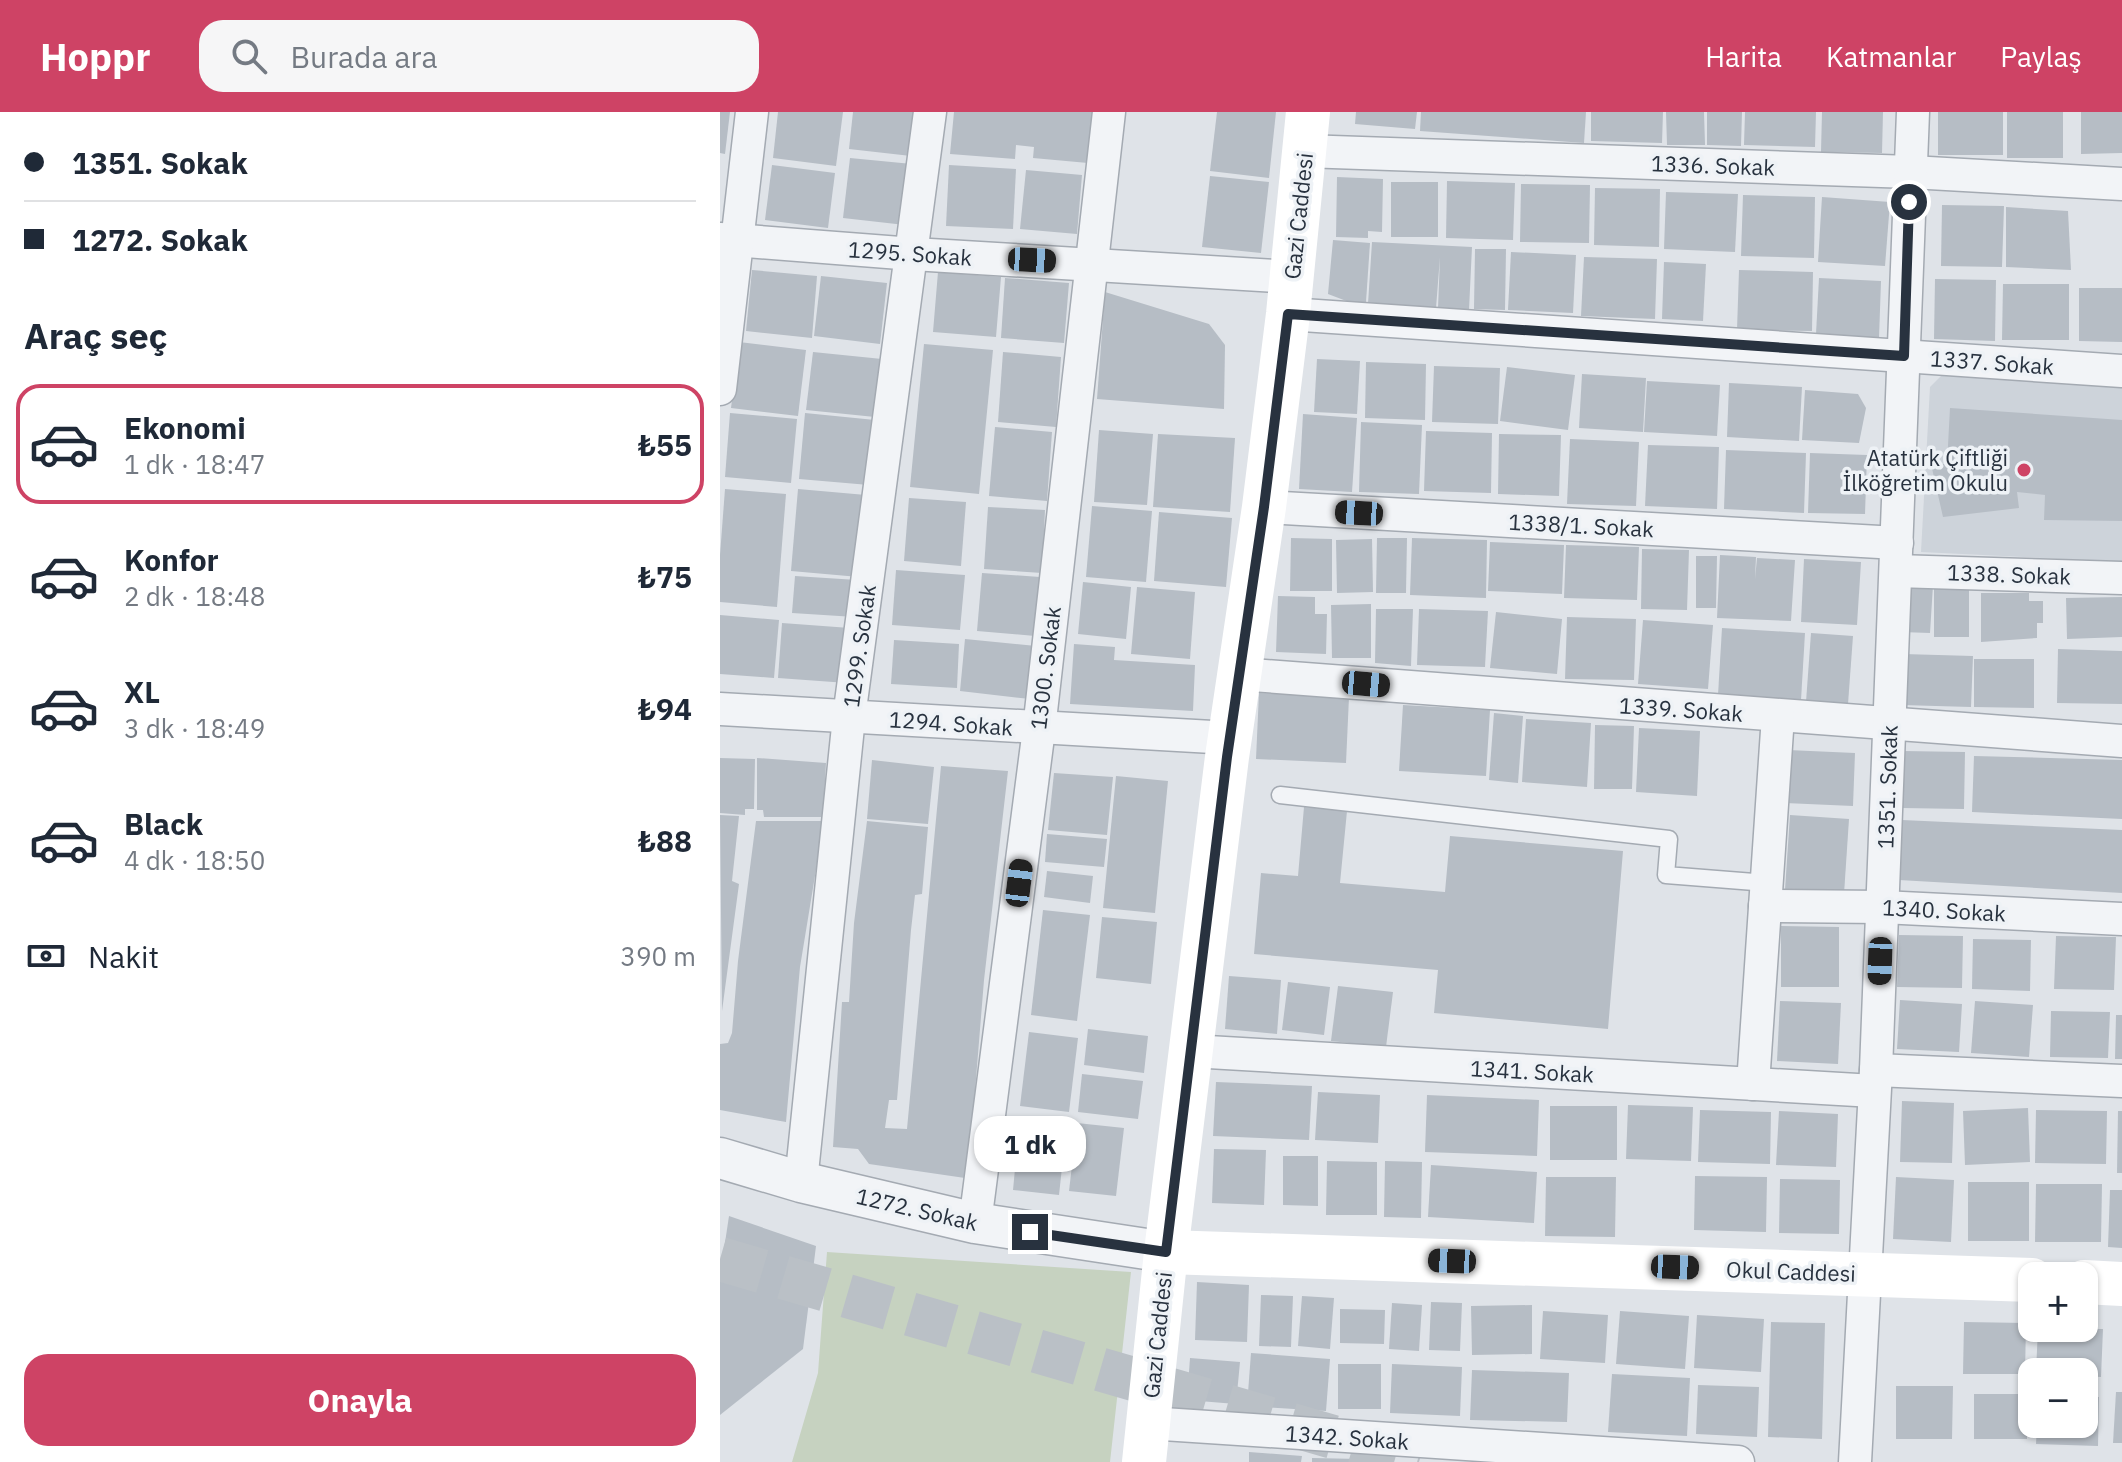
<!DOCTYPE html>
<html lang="tr">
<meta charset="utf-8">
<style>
body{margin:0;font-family:"IBM Plex Sans",sans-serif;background:#f6f6f7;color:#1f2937;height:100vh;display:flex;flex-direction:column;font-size:30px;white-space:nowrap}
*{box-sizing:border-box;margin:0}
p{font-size:26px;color:#747a83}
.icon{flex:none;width:44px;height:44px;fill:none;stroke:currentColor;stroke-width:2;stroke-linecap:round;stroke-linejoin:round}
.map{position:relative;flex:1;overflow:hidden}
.sheet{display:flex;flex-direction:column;background:#fff;width:720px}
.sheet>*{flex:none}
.hud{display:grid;align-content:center;height:176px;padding:0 24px;background:#fff}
.controls{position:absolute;left:1298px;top:1150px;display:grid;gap:16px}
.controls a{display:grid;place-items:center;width:80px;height:80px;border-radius:16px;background:#fff;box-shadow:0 2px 6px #0004;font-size:40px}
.end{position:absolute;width:36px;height:36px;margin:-18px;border:10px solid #28323f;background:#fff;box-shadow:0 0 0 4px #fff}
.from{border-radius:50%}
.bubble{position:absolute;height:56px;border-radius:24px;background:#fff;box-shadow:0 2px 6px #0004;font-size:26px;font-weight:700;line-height:56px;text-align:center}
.car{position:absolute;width:24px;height:48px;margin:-24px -12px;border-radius:10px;box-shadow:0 0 6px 2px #0007;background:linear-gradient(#222 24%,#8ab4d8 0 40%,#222 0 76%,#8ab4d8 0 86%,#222 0)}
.hud b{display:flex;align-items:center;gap:28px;height:76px;font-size:30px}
.hud b+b{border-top:2px solid #e0e1e3}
.hud i{width:20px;height:20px;background:#1f2937}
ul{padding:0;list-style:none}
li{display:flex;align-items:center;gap:24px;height:120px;margin:0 16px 12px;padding:0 8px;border:4px solid transparent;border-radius:24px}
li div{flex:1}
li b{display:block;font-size:30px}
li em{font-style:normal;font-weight:700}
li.active{border-color:#ce4365}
li>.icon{width:72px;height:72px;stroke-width:1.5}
h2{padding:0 24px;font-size:36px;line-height:96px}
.pay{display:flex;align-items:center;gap:20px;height:88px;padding:0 24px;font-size:30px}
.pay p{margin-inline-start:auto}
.action{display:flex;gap:16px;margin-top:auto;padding:16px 24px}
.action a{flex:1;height:92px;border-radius:24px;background:#ce4365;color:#fff;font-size:32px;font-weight:700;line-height:92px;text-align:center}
header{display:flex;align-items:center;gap:48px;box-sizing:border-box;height:112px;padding:0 40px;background:#ce4365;color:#fff}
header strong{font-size:38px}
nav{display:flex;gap:44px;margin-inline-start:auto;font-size:28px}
.search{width:560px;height:72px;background:#f6f6f7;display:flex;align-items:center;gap:20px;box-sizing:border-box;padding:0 28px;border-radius:24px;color:#747a83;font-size:30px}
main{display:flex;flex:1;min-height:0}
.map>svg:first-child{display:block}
</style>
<header>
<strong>Hoppr</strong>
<div class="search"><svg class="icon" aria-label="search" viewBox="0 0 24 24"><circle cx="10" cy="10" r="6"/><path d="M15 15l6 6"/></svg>Burada ara</div>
<nav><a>Harita</a><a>Katmanlar</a><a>Paylaş</a></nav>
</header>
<main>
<section class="sheet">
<div class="hud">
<b><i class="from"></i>1351. Sokak</b>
<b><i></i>1272. Sokak</b>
</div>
<h2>Araç seç</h2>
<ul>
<li class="active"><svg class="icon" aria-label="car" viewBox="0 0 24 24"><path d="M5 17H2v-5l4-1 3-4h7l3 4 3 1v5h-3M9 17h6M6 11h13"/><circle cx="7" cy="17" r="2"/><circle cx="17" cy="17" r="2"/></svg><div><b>Ekonomi</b><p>1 dk · 18:47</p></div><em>₺55</em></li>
<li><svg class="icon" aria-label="car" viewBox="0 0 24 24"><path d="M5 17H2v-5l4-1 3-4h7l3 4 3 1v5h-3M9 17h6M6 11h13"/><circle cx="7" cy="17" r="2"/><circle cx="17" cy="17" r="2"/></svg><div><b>Konfor</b><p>2 dk · 18:48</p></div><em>₺75</em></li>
<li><svg class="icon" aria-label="car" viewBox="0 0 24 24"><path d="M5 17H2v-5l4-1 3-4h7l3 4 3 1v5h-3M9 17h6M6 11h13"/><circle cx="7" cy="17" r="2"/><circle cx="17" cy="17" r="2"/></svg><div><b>XL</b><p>3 dk · 18:49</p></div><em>₺94</em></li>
<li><svg class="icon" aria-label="car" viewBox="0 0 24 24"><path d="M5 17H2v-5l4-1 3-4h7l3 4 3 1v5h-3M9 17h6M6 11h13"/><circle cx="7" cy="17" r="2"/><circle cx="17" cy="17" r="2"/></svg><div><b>Black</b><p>4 dk · 18:50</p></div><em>₺88</em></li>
</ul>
<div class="pay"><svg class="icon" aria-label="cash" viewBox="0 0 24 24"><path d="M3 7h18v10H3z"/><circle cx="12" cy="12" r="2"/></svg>Nakit<p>390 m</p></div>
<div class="action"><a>Onayla</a></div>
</section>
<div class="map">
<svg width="1402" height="1350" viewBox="0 0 1402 1350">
<rect width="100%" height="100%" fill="#dfe3e8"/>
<path fill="#cdd3da" d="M1225 260 1402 271V450L1201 440 1210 275Z"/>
<path fill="#c6d2c0" d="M107 1140 411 1160 390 1350H72L98 1261Z"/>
<g fill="#b6bdc5">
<path d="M0 0H10L5 42 0 41Z"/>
<path d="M58 0H123L116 54 53 46Z"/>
<path d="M133 0H195L191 44 129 37Z"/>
<path d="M234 0H372L368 51 313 46 314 35 296 33 295 47 230 42Z"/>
<path d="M497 0H556L549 66 490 59Z"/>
<path d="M636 0H697L695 17 635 12Z"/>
<path d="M701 0H866L864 31 700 19Z"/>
<path d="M871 0H943L942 31 871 29Z"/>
<path d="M946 0H984L985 33H947Z"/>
<path d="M987 0H1022L1021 34 987 33Z"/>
<path d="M1025 0H1096L1095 35 1024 33Z"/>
<path d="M1102 0H1163L1162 41 1101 40Z"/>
<rect x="1218" y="0" width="65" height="43"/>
<rect x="1287" y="0" width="56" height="46"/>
<path d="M1361 0H1402V41L1361 42Z"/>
<path d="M130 46 192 52 185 113 123 106Z"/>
<path d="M52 53 115 61 108 116 45 108Z"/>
<path d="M229 53 296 57 293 117 226 114Z"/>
<path d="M306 58 362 63 357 122 300 117Z"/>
<path d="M490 64 549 70 541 141 482 135Z"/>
<path d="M617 65 663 67 662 120 648 119V126L616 125Z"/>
<path d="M727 69 795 71 793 128 726 126Z"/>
<rect x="671" y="70" width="47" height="55"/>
<path d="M801 72 870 73 869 131 800 130Z"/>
<path d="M875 76 940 77 939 135 874 133Z"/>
<path d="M946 80 1018 82 1015 140 944 137Z"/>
<path d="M1023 83 1095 85 1094 146 1021 144Z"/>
<path d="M1102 85 1170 90 1165 154 1098 150Z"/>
<path d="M1222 93 1284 94 1282 155 1221 154Z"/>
<path d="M1286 95 1348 99 1351 158 1286 155Z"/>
<path d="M613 128 650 131 646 190H629L608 182Z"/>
<path d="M652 130 752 135 749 198 718 196 720 145 716 196 648 192Z"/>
<path d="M755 137H786L785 198 754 197Z"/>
<path d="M791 140 856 143 853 201 788 198Z"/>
<path d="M864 145 937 147 935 207 861 204Z"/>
<path d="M944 150 986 152 983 209 942 207Z"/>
<path d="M32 158 97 164 92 226 26 219Z"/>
<path d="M1019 158 1093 160 1092 219 1017 218Z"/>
<path d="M218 160 281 165 276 225 213 220Z"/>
<path d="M101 164 167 171 160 232 94 224Z"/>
<path d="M285 166 349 171 344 231 281 226Z"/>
<path d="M1099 166 1161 169 1159 226 1096 222Z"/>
<path d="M1215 167 1276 168 1275 229 1214 227Z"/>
<path d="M1283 172H1349V228H1282Z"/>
<path d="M1359 176H1402V230L1359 229Z"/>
<path d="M385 180 489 212 505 233 504 297 377 287Z"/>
<path d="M19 230 86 238 78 304 11 296Z"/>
<path d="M204 232 273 238 259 382 190 375Z"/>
<path d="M93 240 162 247 155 305 86 298Z"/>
<path d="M283 240 341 245 336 315 278 310Z"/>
<path d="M597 247 640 249 637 302 594 300Z"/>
<path d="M646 250 706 252 705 308 645 306Z"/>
<path d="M714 254 780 256 778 312 712 310Z"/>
<path d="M787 255 855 263 848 318 780 309Z"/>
<path d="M862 262 926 266 923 320 859 316Z"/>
<path d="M927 269 1000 273 997 324 924 320Z"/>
<path d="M1009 271 1082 275 1079 329 1007 325Z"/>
<path d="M1085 278 1138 282 1146 296 1139 331 1082 328Z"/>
<path d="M1230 296 1402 308V409L1324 408 1325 383 1297 380 1299 396 1223 405 1211 352H1227Z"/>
<path d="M10 301 77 307 71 371 5 365Z"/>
<path d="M85 301 155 308 149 373 79 367Z"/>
<path d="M583 302 637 306 632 380 579 377Z"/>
<path d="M641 310 702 313 699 382 639 380Z"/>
<path d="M275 315 332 320 327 389 269 384Z"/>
<path d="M379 318 433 322 427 393 374 390Z"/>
<path d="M706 319 772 321 771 381 704 379Z"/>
<path d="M438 322 515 326 510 400 433 395Z"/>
<path d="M779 322 841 323 839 384 778 382Z"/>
<path d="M850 327 919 330 916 394 847 392Z"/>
<path d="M928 333 999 335 997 397 925 394Z"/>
<path d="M1006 338 1086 341 1084 401 1004 397Z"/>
<path d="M1090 341 1147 343 1145 402 1088 401Z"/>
<path d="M5 377 66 382 57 495 0 490V443Z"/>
<path d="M78 377 146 383 139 465 71 459Z"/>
<path d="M189 386 246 390 241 454 184 449Z"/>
<path d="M372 394 432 399 426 470 366 465Z"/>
<path d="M268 395 325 398 322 461 264 457Z"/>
<path d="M439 400 512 406 506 475 434 469Z"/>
<path d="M571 426 612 427V479H570Z"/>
<path d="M657 426H687L686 481H656Z"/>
<path d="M692 426 767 428 766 486 690 483Z"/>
<path d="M652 427 653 480 617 481 616 428Z"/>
<path d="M770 430 844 433 842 482 768 479Z"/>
<path d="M846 433 919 435 917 488 844 486Z"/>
<path d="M922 437 969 438 967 498 921 497Z"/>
<path d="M1000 443 1036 445 1035 467 1037 446 1075 448 1071 509 997 506Z"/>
<path d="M976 444H997L996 496H976Z"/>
<path d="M1084 447 1141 450 1137 513 1081 510Z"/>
<path d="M176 458 245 463 240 518 172 513Z"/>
<path d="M262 461 320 465 315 524 257 519Z"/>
<path d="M75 464 137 468 135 505 72 501Z"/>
<path d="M363 470 411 475 406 527 358 522Z"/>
<path d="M1183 471 1213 473 1210 521 1181 520Z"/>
<rect x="1214" y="474" width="35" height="51"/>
<path d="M417 475 475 480 470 547 411 542Z"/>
<path d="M1261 481H1309V489H1323V511H1317V526L1261 530Z"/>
<path d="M558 484 595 485V502H607L606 542 556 540Z"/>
<path d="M1402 485V525L1347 527 1346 486Z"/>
<path d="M651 492V546H612L611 493Z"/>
<path d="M656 497H693L691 554 655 551Z"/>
<path d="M699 497 768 499 765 555 697 553Z"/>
<path d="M776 500 842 507 837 562 770 556Z"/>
<path d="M0 503 59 508 54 566 0 562Z"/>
<path d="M847 505 916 507 914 568 845 567Z"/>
<path d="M923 508 993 513 988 577 918 572Z"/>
<path d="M62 511 130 516 127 571 58 566Z"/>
<path d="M1002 516 1085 521 1081 588 998 583Z"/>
<path d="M1091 521 1133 524 1128 592 1086 590Z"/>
<path d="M245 527 316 534 310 587 240 579Z"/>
<path d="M174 528 239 532 237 576 171 572Z"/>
<path d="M354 532 395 535 394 548 475 553 473 599 350 592Z"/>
<path d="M1338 537 1402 539V592L1337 591Z"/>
<path d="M1183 542 1253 544 1251 595 1181 593Z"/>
<path d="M1254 547H1314V596L1254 595Z"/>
<path d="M539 581 629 585 626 651 536 647Z"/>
<path d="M683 593 770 598 766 664 679 659Z"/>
<path d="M774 601 803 604 798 671 769 668Z"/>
<path d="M806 607 871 611 867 675 802 670Z"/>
<path d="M875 613 914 614 912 677H874Z"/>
<path d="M919 616 980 619 977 684 916 680Z"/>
<path d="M1068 638 1135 641 1133 694 1065 691Z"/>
<path d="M1183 639 1245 640 1244 697 1182 696Z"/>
<path d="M1254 644 1402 648V707L1252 700Z"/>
<path d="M0 646 35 647 34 697H25V703L0 701Z"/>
<path d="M37 646 106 651 103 705H44L43 698H37Z"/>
<path d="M152 648 214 655 208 712 147 707Z"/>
<path d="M221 654 288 659 264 868 252 1016 245 1066 149 1052 138 1037 113 1035 122 890H129L134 811 147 709 208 715 202 782 195 783 191 818 177 988H169L165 1016 187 1017Z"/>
<path d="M334 661 393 665 387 723 328 718Z"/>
<path d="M396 664 448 669 435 801 383 796Z"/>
<path d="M584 695 627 699 620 771 725 780 730 724 903 739 888 917 714 901 718 858 534 842 541 761 578 764Z"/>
<path d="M0 703 19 704 12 769 19 772 2 899Z"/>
<path d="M1070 703 1129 707 1124 782 1065 778Z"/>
<path d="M1182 708 1402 718V781L1179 768Z"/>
<path d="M36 709H104L80 855 66 1010 0 998V932L8 931 12 921 18 849Z"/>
<path d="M327 722 387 727 384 755 325 750Z"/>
<path d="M327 759 373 764 370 791 324 785Z"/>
<path d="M323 798 370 803 357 909 311 903Z"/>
<path d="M382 805 437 810 431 872 376 866Z"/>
<path d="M1061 814 1119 815V875H1061Z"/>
<path d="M1179 823 1243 824 1242 876 1177 875Z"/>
<path d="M1336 824 1396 825 1394 878 1334 877Z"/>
<path d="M1253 827 1311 828 1310 879 1252 877Z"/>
<path d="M509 864 561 868 557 922 505 917Z"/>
<path d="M568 870 610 875 604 923 562 918Z"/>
<path d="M618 874 673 880 666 935 611 929Z"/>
<path d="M1180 888 1242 892 1239 940 1177 937Z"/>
<path d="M1060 889 1121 891 1118 952 1057 949Z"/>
<path d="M1255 889 1313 893 1309 945 1251 941Z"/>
<path d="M1331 899 1390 900 1388 946 1330 945Z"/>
<path d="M1396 903H1402V947H1395Z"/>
<path d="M368 917 428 924 424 961 364 953Z"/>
<path d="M309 920 358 926 349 1000 300 994Z"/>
<path d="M362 962 423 969 418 1007 358 1000Z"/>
<path d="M496 970 592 974 589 1028 493 1024Z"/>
<path d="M598 980 660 983 658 1031 595 1028Z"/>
<path d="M707 983 819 988 817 1044 705 1040Z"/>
<path d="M1182 989 1234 991 1232 1051 1180 1050Z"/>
<path d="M908 993 973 995 971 1049 906 1047Z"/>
<rect x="830" y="994" width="67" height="54"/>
<path d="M1308 996 1310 1050 1245 1053 1243 999Z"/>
<path d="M980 998 1051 1000 1050 1052 978 1050Z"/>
<path d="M1316 998 1387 999 1386 1052 1315 1051Z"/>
<path d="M1059 999 1118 1002 1116 1055 1056 1053Z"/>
<path d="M1398 999H1402V1061H1397Z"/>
<path d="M300 1004 347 1009 339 1083 293 1078Z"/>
<path d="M357 1011 404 1016 396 1084 349 1079Z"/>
<path d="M494 1037 546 1038 544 1093 492 1091Z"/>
<path d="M563 1044H598V1094L563 1093Z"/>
<path d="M607 1049 657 1050V1103H606Z"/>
<path d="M665 1049 702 1050 701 1106 664 1105Z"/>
<path d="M711 1053 817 1060 814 1111 708 1105Z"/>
<path d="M975 1064 1047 1065 1046 1120 974 1118Z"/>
<path d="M826 1065H896L895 1125 825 1124Z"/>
<path d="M1176 1065 1234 1068 1231 1130 1173 1127Z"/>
<path d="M1060 1067 1120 1068 1119 1122 1059 1121Z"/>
<rect x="1248" y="1070" width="61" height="59"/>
<path d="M1316 1072H1382L1381 1130H1315Z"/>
<path d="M1390 1078H1402V1136L1388 1135Z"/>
<path d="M9 1104 96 1134 83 1237 0 1303V1164Z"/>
<path d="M477 1170 529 1173 527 1230 475 1228Z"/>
<path d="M541 1183 573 1184 571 1235 539 1234Z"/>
<path d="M582 1184 614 1186 610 1237 578 1234Z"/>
<path d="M711 1190 742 1191 740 1239 709 1238Z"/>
<path d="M672 1191 702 1193 699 1239 669 1237Z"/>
<path d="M812 1193V1242L752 1243 751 1194Z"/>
<path d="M620 1197 665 1198 664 1232 620 1231Z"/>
<path d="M823 1199 888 1203 885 1251 820 1247Z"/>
<path d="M900 1199 969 1204 965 1257 896 1252Z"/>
<path d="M977 1203 1044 1207 1041 1260 974 1256Z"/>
<path d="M1051 1210 1105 1211 1102 1327 1048 1325Z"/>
<path d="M1244 1210 1306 1211 1305 1262H1243Z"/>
<path d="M1318 1216 1383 1217 1381 1265 1364 1264V1260H1316Z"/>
<path d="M531 1241 610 1247 606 1299 527 1294Z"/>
<path d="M470 1246 520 1250 516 1292 467 1288Z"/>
<rect x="618" y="1252" width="43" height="45"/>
<path d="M672 1252 742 1255 740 1304 670 1301Z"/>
<path d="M752 1258 849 1261 847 1310 750 1308Z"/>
<path d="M892 1262 970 1266 967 1324 888 1320Z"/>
<path d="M978 1273 1039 1275 1037 1325 976 1322Z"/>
<path d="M1176 1274H1233L1232 1327H1176Z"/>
<path d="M1396 1280H1402V1331H1393Z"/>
<rect x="1254" y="1282" width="53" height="45"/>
<path d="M1364 1284 1379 1285 1378 1334 1316 1332 1317 1312H1364Z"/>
<path d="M529 1340 582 1344 581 1350H529Z"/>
<path d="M592 1346 640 1347V1350H592Z"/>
</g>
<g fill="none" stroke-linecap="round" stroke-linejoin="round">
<path stroke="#bac0c6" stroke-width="44" stroke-dasharray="44 22" stroke-linecap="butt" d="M0 1147 699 1350"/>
<g stroke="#a4aab2" stroke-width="19">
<path id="service" d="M560 683 949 727 946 763 1047 771"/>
</g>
<g stroke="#a4aab2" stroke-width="35">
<g id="minor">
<path d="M584 39 1191 60 1402 72"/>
<path d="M0 127 193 142 572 165"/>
<path d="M568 202 1402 259"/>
<path d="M0 277 32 0"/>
<path d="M544 395 1177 431"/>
<path d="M1176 459 1402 466"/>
<path d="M519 562 1402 629"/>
<path d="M0 597 510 626"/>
<path d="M1045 794 1162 795 1402 807"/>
<path d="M471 939 1154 979"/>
<path d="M1156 958 1402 969"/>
<path d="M1033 972 1058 604"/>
<path d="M81 1070 129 605 210 0"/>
<path d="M255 1111 319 617 389 0"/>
<path d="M428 1311 1018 1350"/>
<path d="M1135 1350 1156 958 1193 0"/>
</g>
</g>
<g stroke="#a4aab2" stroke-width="43">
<path id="tertiary" d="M0 1046 81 1070 255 1111 446 1140"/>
</g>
<use href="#service" stroke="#f2f4f7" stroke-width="16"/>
<use href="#minor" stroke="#f2f4f7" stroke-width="32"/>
<use href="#tertiary" stroke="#f2f4f7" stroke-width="40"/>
<g stroke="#fff" stroke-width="44">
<path d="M446 1140 1312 1168"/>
<path d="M1364 1170 1402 1172"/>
<path d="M424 1350 446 1140 507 645 544 395 568 202 588 0"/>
</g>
</g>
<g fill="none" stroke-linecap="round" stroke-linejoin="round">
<path stroke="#28323f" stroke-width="10" d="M310 1120 446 1140 507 645 544 395 568 202 1184 244 1189 90"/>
</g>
<circle fill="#ce4365" stroke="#eef2f6" stroke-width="3" cx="1304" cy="358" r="8"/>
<g text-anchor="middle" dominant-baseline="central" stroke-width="7" stroke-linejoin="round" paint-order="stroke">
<g font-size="22" fill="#28323f" stroke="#eef2f6">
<text transform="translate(993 53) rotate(2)">1336. Sokak</text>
<text transform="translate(578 104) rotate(-84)">Gazi Caddesi</text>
<text transform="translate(190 141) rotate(4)">1295. Sokak</text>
<text transform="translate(1272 250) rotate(4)">1337. Sokak</text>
<text transform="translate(861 413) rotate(3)">1338/1. Sokak</text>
<text transform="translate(1289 462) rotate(2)">1338. Sokak</text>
<text transform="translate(139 534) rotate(-82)">1299. Sokak</text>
<text transform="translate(325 556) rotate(-83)">1300. Sokak</text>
<text transform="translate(961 597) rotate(4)">1339. Sokak</text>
<text transform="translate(231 611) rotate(4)">1294. Sokak</text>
<text transform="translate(1167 675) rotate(-88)">1351. Sokak</text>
<text transform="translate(1224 798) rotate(3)">1340. Sokak</text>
<text transform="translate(812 959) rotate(3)">1341. Sokak</text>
<text transform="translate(197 1097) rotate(13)">1272. Sokak</text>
<text transform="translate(1071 1159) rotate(2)">Okul Caddesi</text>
<text transform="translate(437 1223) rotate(-84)">Gazi Caddesi</text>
<text transform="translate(627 1325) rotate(4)">1342. Sokak</text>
</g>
<g font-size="22" fill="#28323f" stroke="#eef2f6" text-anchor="end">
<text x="1288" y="345">Atatürk Çiftliği<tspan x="1288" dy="25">İlköğretim Okulu</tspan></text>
</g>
</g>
</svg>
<div class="controls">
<a>+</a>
<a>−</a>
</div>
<i class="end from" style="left:1189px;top:90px"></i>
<i class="end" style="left:310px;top:1120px"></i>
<div class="bubble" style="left:254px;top:1004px;width:112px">1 dk</div>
<i class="car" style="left:312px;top:148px;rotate:93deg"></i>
<i class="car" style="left:639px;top:401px;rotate:273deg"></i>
<i class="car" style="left:646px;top:572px;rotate:95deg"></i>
<i class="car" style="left:299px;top:771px;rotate:7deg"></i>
<i class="car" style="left:1160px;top:849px;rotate:182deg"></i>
<i class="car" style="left:732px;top:1149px;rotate:272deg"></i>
<i class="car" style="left:955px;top:1155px;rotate:92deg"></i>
</div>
</main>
